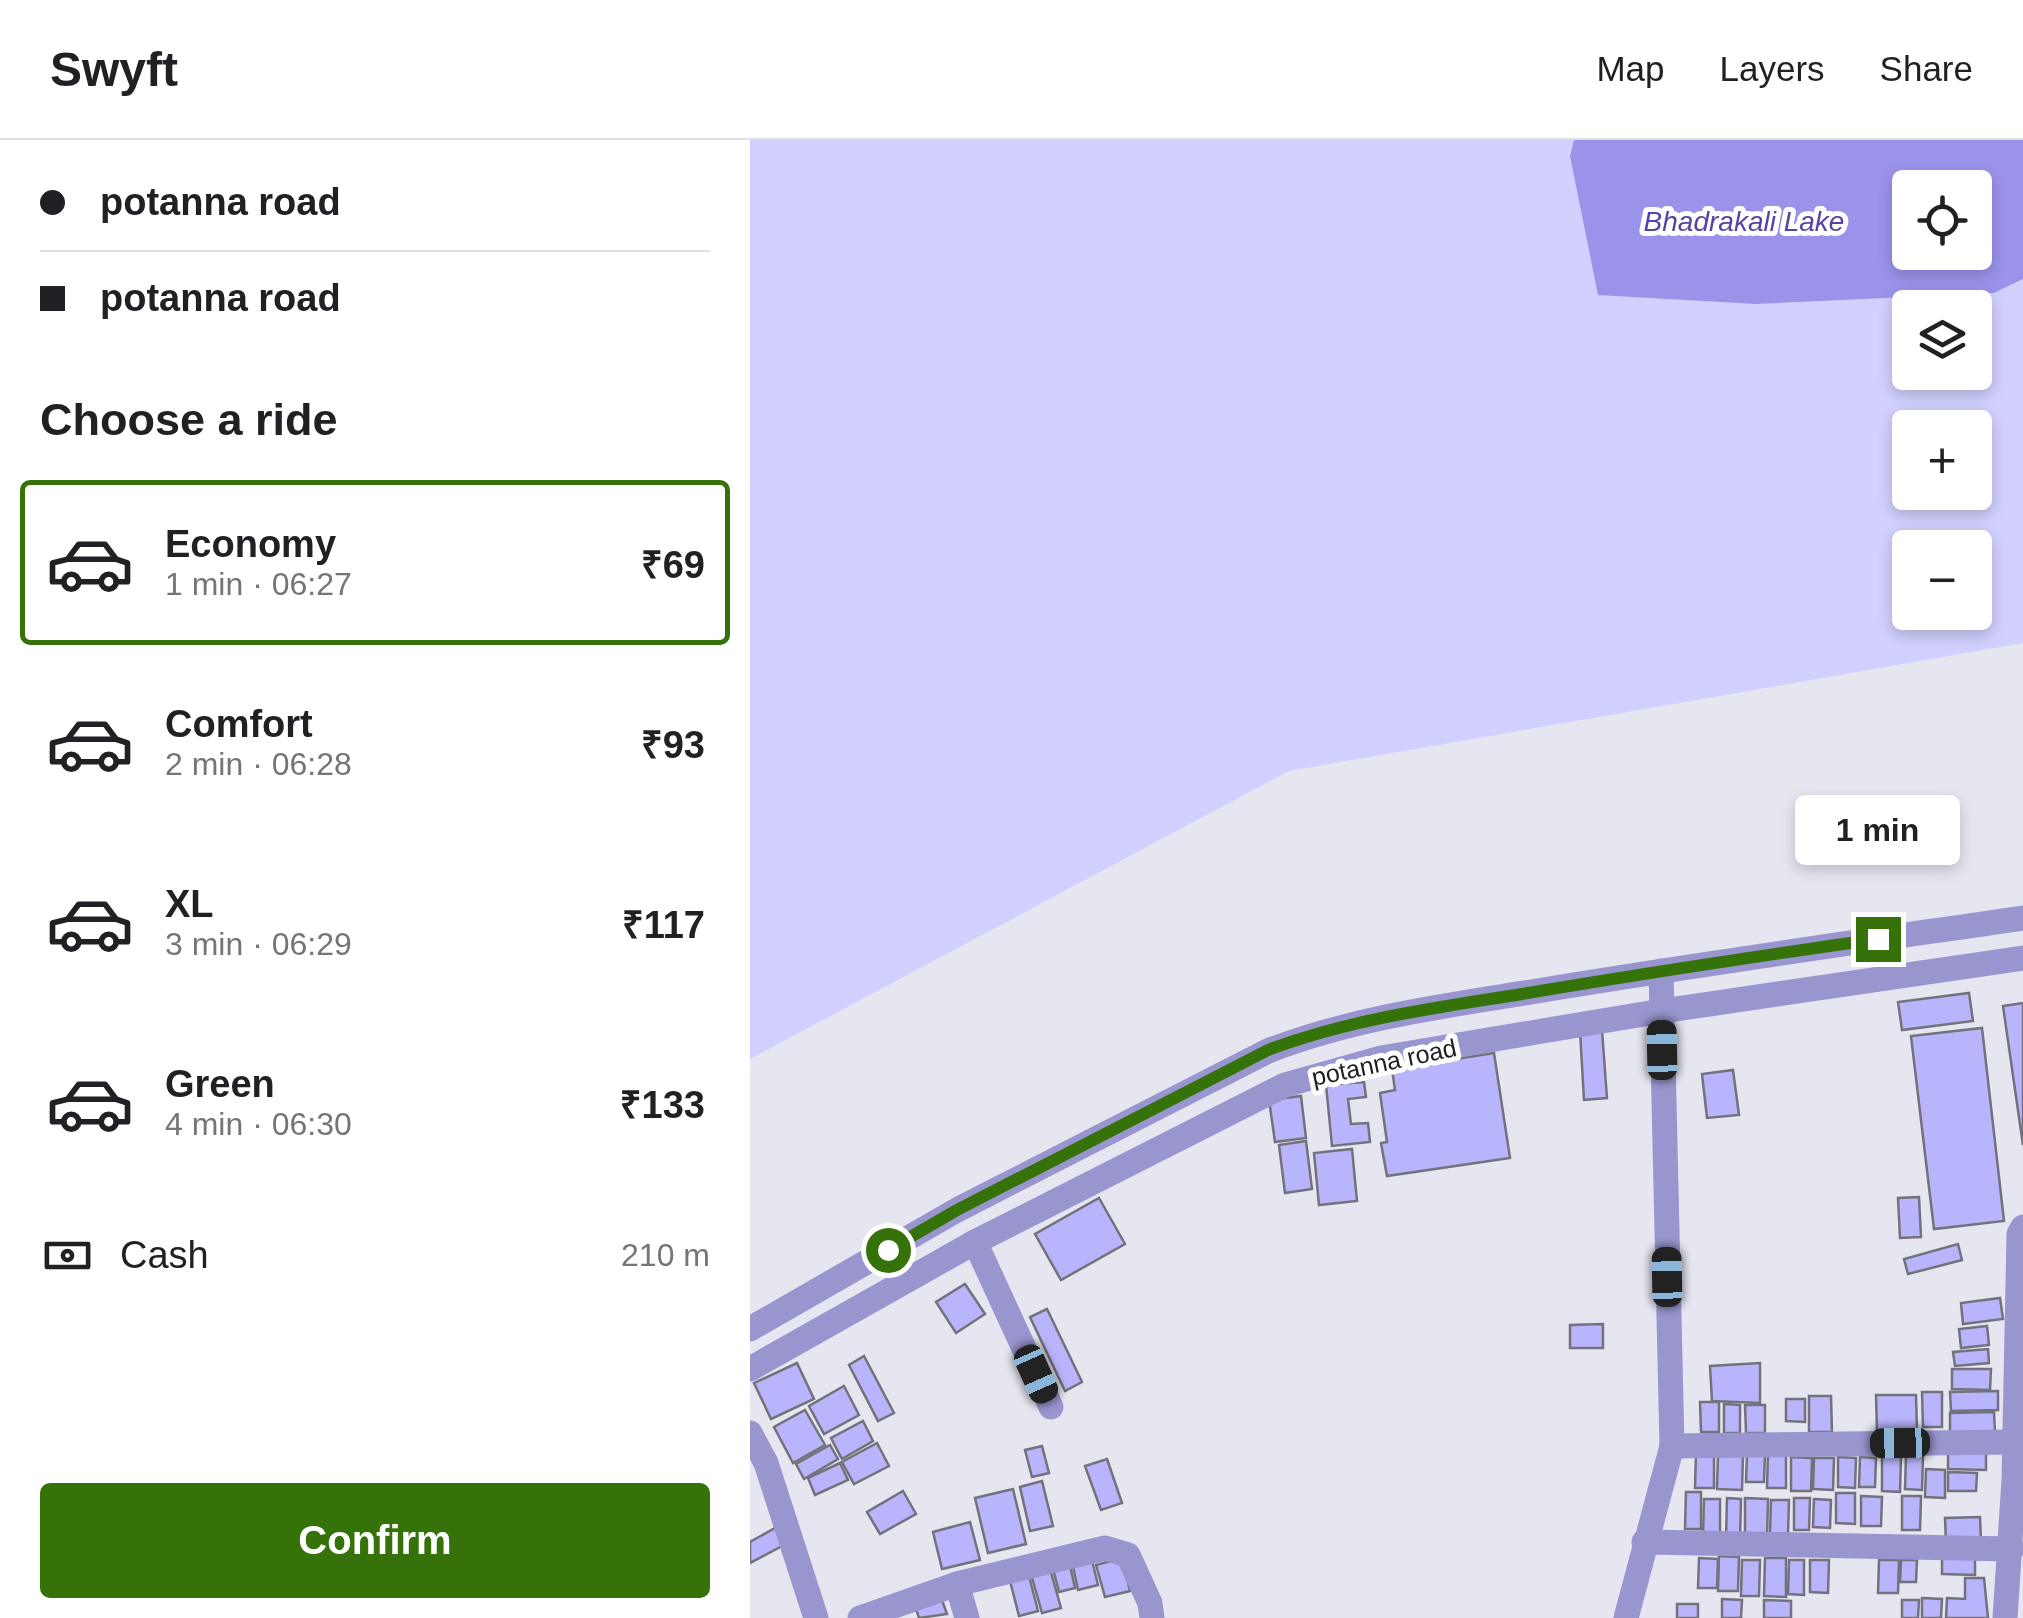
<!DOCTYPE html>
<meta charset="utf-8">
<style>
body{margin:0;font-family:Arial,sans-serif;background:#f2f2f2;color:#202124;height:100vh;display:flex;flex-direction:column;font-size:38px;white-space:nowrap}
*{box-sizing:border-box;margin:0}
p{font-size:32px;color:#757577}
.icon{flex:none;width:55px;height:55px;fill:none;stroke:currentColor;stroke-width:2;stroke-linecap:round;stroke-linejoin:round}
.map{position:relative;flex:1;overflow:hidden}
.panel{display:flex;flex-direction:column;background:#fff;width:750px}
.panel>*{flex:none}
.top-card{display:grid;align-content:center;height:220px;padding:0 40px;background:#fff}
.buttons{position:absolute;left:1142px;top:30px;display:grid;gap:20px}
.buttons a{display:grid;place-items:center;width:100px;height:100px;border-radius:10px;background:#fff;box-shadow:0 5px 15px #0003;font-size:50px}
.end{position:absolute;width:45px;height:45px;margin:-22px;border:12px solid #357209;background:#fff;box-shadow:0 0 0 5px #fff}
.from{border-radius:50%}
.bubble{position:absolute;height:70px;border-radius:10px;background:#fff;box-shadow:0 5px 15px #0003;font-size:32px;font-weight:600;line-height:70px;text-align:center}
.car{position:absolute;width:30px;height:60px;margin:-30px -15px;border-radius:12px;box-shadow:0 0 8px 2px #0007;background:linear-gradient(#222 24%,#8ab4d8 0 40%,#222 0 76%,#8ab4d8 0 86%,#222 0)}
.top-card b{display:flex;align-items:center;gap:35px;height:95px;font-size:38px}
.top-card b+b{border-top:2px solid #e0e0e0}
.top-card i{width:25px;height:25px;background:#202124}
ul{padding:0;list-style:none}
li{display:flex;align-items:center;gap:30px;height:165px;margin:0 20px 15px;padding:0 20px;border:5px solid transparent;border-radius:10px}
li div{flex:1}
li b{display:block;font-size:38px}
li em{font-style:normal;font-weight:600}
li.on{border-color:#357209}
li>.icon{width:90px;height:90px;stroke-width:1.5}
h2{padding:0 40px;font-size:45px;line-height:120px}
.pay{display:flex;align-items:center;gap:25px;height:110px;padding:0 40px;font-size:38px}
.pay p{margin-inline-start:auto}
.action{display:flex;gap:20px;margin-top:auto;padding:20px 40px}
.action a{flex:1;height:115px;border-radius:10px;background:#357209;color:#fff;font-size:40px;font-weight:600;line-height:115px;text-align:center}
header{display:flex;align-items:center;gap:60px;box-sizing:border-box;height:140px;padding:0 50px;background:#fff;border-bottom:2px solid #e0e0e0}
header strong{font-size:48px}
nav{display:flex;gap:55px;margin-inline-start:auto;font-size:35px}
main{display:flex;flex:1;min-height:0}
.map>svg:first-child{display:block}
</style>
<header>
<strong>Swyft</strong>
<nav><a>Map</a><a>Layers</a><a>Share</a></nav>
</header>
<main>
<section class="panel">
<div class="top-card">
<b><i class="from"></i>potanna road</b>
<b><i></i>potanna road</b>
</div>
<h2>Choose a ride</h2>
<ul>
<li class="on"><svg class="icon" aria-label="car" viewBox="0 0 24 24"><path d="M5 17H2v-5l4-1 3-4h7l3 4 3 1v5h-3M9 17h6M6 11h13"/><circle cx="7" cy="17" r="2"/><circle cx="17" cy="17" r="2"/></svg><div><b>Economy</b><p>1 min · 06:27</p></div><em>₹69</em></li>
<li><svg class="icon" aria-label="car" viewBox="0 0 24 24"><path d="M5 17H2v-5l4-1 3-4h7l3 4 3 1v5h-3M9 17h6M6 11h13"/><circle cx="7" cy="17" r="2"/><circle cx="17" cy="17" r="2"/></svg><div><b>Comfort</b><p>2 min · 06:28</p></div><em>₹93</em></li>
<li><svg class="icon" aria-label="car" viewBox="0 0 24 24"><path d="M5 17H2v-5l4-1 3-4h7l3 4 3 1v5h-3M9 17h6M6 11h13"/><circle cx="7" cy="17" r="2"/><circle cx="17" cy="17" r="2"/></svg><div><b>XL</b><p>3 min · 06:29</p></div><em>₹117</em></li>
<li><svg class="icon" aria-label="car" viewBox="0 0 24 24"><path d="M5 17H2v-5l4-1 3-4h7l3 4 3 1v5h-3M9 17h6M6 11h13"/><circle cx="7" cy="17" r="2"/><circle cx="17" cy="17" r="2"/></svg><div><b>Green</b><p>4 min · 06:30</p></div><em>₹133</em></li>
</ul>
<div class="pay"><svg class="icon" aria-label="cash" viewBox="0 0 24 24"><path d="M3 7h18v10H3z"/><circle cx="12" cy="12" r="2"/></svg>Cash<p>210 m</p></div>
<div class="action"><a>Confirm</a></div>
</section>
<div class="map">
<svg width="1273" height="1478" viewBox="0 0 1273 1478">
<rect width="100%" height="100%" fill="#e6e6f1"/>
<path fill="#d1d0fe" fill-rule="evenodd" d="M0 0H824L820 16 1006 164 1244 153 1273 139V503L539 631 0 919ZM1160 168H1225V232H1160ZM1160 288H1225V352H1160ZM1160 408H1225V472H1160Z"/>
<path fill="#9b93ea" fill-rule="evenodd" d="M824 0H1273V139L1244 153 1006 164 848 155 820 16ZM1160 48H1225V112H1160Z"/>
<g fill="#b9b5fc" stroke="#73727c" stroke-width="2.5">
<path d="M1219 853 1223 881 1152 890 1148 862Z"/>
<path d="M1273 863V1005L1253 866Z"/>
<path d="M1232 888 1254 1081 1184 1089 1161 896Z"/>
<path d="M852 890 857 958 834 960 830 891Z"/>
<path d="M744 913 760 1018 637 1036 631 1003 637 1002 630 953 645 950 642 929Z"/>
<path d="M983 930 989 975 957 978 952 934Z"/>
<path d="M614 942 616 957 598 959 601 984 618 983 620 1002 582 1006 576 945Z"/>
<path d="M551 956 556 998 525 1002 519 960Z"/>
<path d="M556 1001 562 1049 535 1053 529 1005Z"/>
<path d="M602 1009 607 1061 569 1065 564 1013Z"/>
<path d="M1169 1057 1171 1097 1150 1098 1148 1058Z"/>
<path d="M349 1058 375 1104 311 1140 285 1094Z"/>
<path d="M1208 1104 1212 1120 1158 1134 1154 1119Z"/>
<path d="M215 1144 235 1174 206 1193 186 1162Z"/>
<path d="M1250 1158 1253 1179 1213 1184 1211 1163Z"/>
<path d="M297 1169 332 1242 315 1251 280 1177Z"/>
<path d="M853 1184V1208H820V1185Z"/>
<path d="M1237 1186 1239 1205 1211 1208 1209 1189Z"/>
<path d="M1238 1209 1239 1223 1205 1226 1203 1212Z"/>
<path d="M114 1216 144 1273 128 1281 99 1225Z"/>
<path d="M47 1223 64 1259 21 1279 4 1243Z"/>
<path d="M1010 1223V1263L962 1261 960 1226Z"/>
<path d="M1202 1229H1241L1240 1250 1202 1249Z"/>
<path d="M94 1246 109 1275 74 1294 59 1266Z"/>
<path d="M1248 1251V1270L1201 1271 1200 1252Z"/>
<path d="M1172 1252H1192V1287H1173Z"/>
<path d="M1126 1255H1166L1167 1291 1127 1292Z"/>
<path d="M1059 1256H1081L1082 1292H1059Z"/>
<path d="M1036 1259H1055V1282L1036 1281Z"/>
<path d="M950 1262H969V1292H951Z"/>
<path d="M974 1264 990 1265V1293H974Z"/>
<path d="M995 1265H1015V1293H996Z"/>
<path d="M55 1270 75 1305 43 1323 24 1287Z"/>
<path d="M1244 1272 1245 1293 1200 1294V1273Z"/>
<path d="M113 1281 123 1301 92 1319 81 1298Z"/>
<path d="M127 1303 139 1326 104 1344 92 1322Z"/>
<path d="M80 1305 88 1319 54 1339 46 1324Z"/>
<path d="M292 1306 299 1333 282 1337 275 1310Z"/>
<path d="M1198 1309 1236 1310V1330L1198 1329Z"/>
<path d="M997 1313H1015L1014 1342H996Z"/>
<path d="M946 1314 964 1315V1348H945Z"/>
<path d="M1018 1314 1036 1315V1348H1017Z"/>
<path d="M968 1315H993L992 1350 967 1349Z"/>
<path d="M1132 1316H1151L1150 1352 1132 1351Z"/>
<path d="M1156 1316H1173L1172 1350 1155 1349Z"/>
<path d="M1041 1317 1062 1318 1061 1351H1041Z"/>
<path d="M1088 1317 1106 1318 1105 1348 1088 1347Z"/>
<path d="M1110 1317 1126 1318 1125 1347H1109Z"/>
<path d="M1064 1318H1084L1083 1350 1063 1349Z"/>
<path d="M357 1319 372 1363 351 1370 335 1326Z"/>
<path d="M90 1323 98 1340 65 1355 58 1338Z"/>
<path d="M1176 1329 1195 1330V1358L1175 1357Z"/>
<path d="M1198 1332 1227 1333 1226 1351H1198Z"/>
<path d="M292 1341 303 1386 280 1391 270 1347Z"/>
<path d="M263 1349 276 1404 238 1413 225 1358Z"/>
<path d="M153 1351 166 1374 130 1394 117 1372Z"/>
<path d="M936 1352H951V1389H935Z"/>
<path d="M1086 1353H1105V1384L1086 1383Z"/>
<path d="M1111 1356 1132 1357 1131 1386H1111Z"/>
<path d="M1152 1356H1171L1170 1390H1152Z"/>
<path d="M977 1358 991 1359 990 1398 976 1397Z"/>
<path d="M995 1358 1018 1359 1017 1400 995 1399Z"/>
<path d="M1044 1358H1060L1059 1390H1044Z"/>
<path d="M954 1359H970V1398H953Z"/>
<path d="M1064 1359 1081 1360 1080 1388 1063 1387Z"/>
<path d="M1021 1360H1039L1038 1394 1020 1393Z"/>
<path d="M1230 1377 1231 1401 1196 1402 1195 1378Z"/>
<path d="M220 1382 230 1420 192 1429 183 1392Z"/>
<path d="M25 1388 34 1405 0 1423V1402Z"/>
<path d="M340 1412 348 1445 328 1450 321 1417Z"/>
<path d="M1192 1414 1225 1415V1435L1192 1434Z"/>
<path d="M969 1416 989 1417 988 1451H968Z"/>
<path d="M372 1418 380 1451 355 1457 346 1425Z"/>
<path d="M949 1418 968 1419 967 1448H948Z"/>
<path d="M1015 1418H1036V1457L1014 1456Z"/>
<path d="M992 1420H1010L1009 1456H991Z"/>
<path d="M1039 1420H1054V1455L1038 1454Z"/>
<path d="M1060 1420H1079L1078 1453 1060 1452Z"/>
<path d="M1129 1420H1149L1148 1453H1128Z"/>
<path d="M1151 1420H1167L1166 1442H1150Z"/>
<path d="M319 1421 325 1448 309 1452 302 1425Z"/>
<path d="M300 1429 311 1468 292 1473 281 1434Z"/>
<path d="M279 1436 288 1471 269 1476 260 1441Z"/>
<path d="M1215 1438H1234L1238 1478H1196L1197 1458 1215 1459Z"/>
<path d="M1172 1458 1192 1459 1191 1478H1172Z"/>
<path d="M972 1459 992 1460 991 1478H972Z"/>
<path d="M192 1460 197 1474 169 1478 166 1469Z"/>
<path d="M1014 1460 1041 1461V1478H1014Z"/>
<path d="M1152 1460H1169L1168 1478H1152Z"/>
<rect x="927" y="1464" width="21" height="14"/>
</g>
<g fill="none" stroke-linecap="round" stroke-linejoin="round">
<g stroke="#9996cf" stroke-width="25">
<path d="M225 1102 301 1267"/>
<path d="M0 1189 207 1070 518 911C608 876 704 865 799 849 957 823 1115 801 1273 778"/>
<path d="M0 1229 225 1102 535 945 631 918 912 871 1273 818"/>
<path d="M0 1293 16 1323 66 1478"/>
<path d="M922 1306 1264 1302"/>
<path d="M894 1402 1262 1409"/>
<path d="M207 1444 217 1478"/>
<path d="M110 1478 207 1444 355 1408 378 1415 400 1463 402 1478"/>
<path d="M876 1478 922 1306 911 831"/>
<path d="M1255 1478 1264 1340 1269 1094 1273 1087"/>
</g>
</g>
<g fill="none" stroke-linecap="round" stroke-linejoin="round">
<path stroke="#357209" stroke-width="12" d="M138 1110 207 1070 518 910C600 879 685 868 772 854 890 834 1009 816 1128 799"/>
</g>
<g text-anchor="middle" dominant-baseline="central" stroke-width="10" stroke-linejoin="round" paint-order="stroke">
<g font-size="25" fill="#1f1f23" stroke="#fff">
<text transform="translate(634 922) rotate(-12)">potanna road</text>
</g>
<g font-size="28" font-style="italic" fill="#5543a7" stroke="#fff">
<text x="994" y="81">Bhadrakali Lake</text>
</g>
</g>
</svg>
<div class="buttons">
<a><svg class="icon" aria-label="locate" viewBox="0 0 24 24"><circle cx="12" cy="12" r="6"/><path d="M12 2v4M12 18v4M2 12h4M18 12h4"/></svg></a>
<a><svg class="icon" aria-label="layers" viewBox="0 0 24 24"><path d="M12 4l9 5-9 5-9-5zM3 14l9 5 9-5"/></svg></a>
<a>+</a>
<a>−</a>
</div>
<i class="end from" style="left:138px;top:1110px"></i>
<i class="end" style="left:1128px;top:799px"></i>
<div class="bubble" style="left:1045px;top:655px;width:165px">1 min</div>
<i class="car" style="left:912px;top:910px;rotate:359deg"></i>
<i class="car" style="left:917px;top:1137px;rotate:359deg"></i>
<i class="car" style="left:286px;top:1234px;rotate:156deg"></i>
<i class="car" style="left:1150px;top:1303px;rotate:269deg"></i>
</div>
</main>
